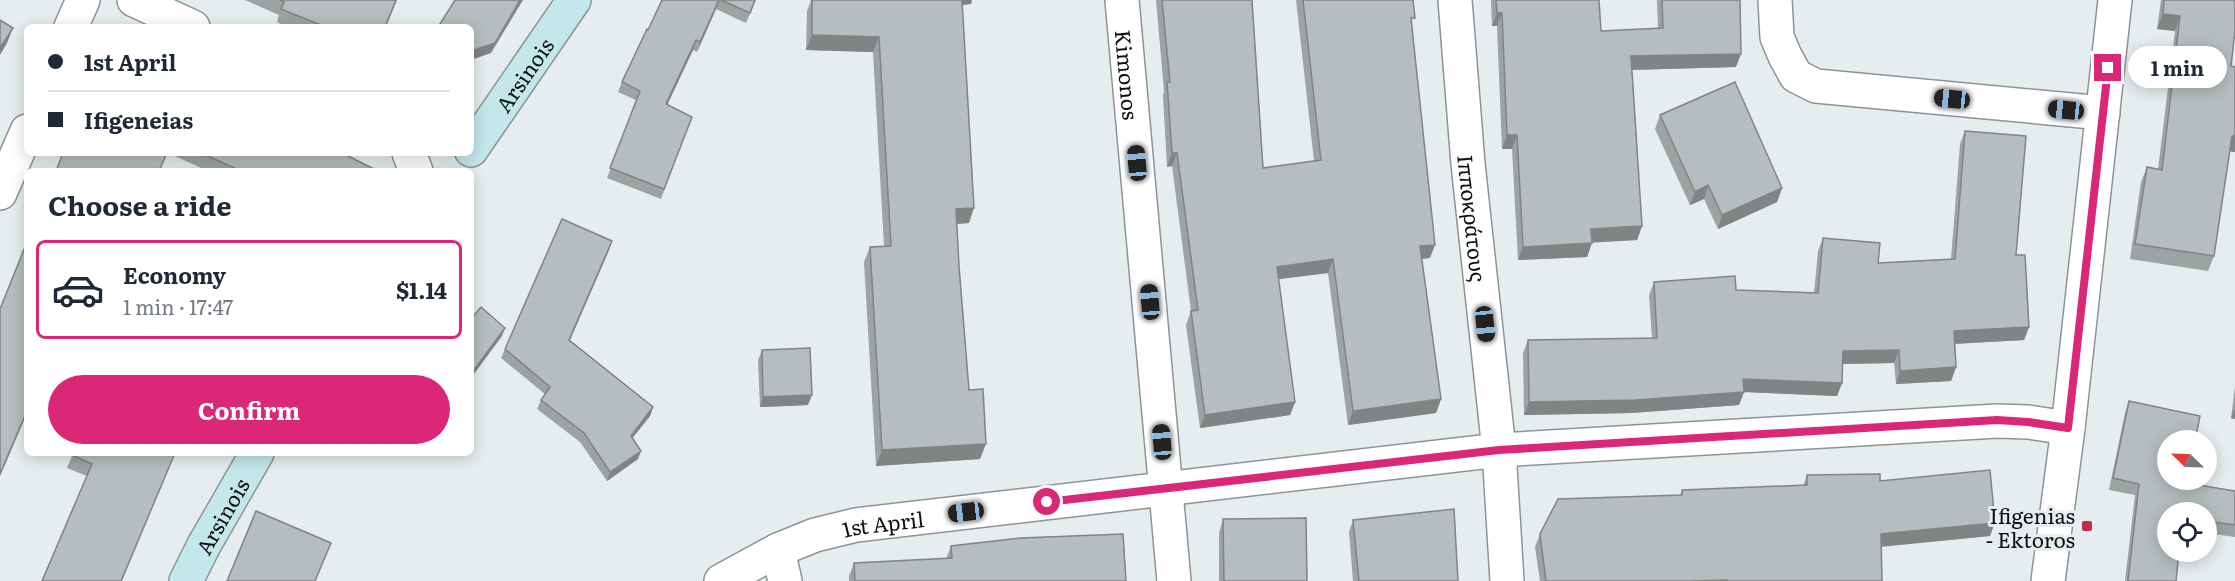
<!DOCTYPE html>
<meta charset="utf-8">
<style>
body{margin:0;font-family:Literata,serif;background:#f6f6f7;color:#1f2937;height:100vh;display:flex;flex-direction:column;font-size:22px;white-space:nowrap}
*{box-sizing:border-box;margin:0}
p{font-size:20px;color:#747a83}
.icon{flex:none;width:33px;height:33px;fill:none;stroke:currentColor;stroke-width:2;stroke-linecap:round;stroke-linejoin:round}
.map{position:relative;flex:1;overflow:hidden}
.details{position:absolute;left:24px;top:168px;width:450px;height:288px;display:flex;flex-direction:column;background:#fff;border-radius:9px;box-shadow:0 3px 15px #0003}
.details>*{flex:none}
.guide{position:absolute;left:24px;top:24px;width:450px;height:132px;border-radius:9px;box-shadow:0 3px 15px #0003;display:grid;align-content:center;height:132px;padding:0 24px;background:#fff}
.needle{width:39px;rotate:293deg}
.fabs{position:absolute;left:2157px;top:430px;display:grid;gap:12px}
.fabs a{display:grid;place-items:center;width:60px;height:60px;border-radius:50%;background:#fff;box-shadow:0 3px 15px #0003;font-size:30px}
.end{position:absolute;width:27px;height:27px;margin:-14px;border:8px solid #db2777;background:#fff;box-shadow:0 0 0 3px #fff}
.from{border-radius:50%}
.bubble{position:absolute;height:42px;border-radius:21px;background:#fff;box-shadow:0 3px 15px #0003;font-size:20px;font-weight:700;line-height:42px;text-align:center}
.car{position:absolute;width:18px;height:36px;margin:-18px -9px;border-radius:8px;box-shadow:0 0 4px 2px #0007;background:linear-gradient(#222 24%,#8ab4d8 0 40%,#222 0 76%,#8ab4d8 0 86%,#222 0)}
.guide b{display:flex;align-items:center;gap:21px;height:57px;font-size:22px}
.guide b+b{border-top:2px solid #e0e1e3}
.guide i{width:15px;height:15px;background:#1f2937}
ul{padding:0;list-style:none}
li{display:flex;align-items:center;gap:18px;height:99px;margin:0 12px 9px;padding:0 12px;border:3px solid transparent;border-radius:9px}
li div{flex:1}
li b{display:block;font-size:22px}
li em{font-style:normal;font-weight:700}
li.active{border-color:#db2777}
li>.icon{width:54px;height:54px;stroke-width:1.5}
h2{padding:0 24px;font-size:27px;line-height:72px}
.action{display:flex;gap:12px;margin-top:auto;padding:12px 24px}
.action a{flex:1;height:69px;border-radius:36px;background:#db2777;color:#fff;font-size:24px;font-weight:700;line-height:69px;text-align:center}
.map>svg:first-child{display:block}
</style>
<div class="map">
<svg width="2235" height="581" viewBox="0 0 2235 581">
<rect width="100%" height="100%" fill="#e5edee"/>
<g fill="none" stroke-linecap="round" stroke-linejoin="round">
<g stroke="#8d9495" stroke-width="36">
<g id="minor">
<path d="M134 0 193 27"/>
<path id="s1" d="M1122 0 1174 581"/>
<path id="s2" d="M1455 0 1468 164 1499 450 1507 581"/>
<path d="M1775 0 1777 37 1785 56 1796 76 1816 86 2103 113"/>
<path d="M71 27 83 0"/>
<path d="M409 153 416 171"/>
<path d="M0 193 27 131"/>
<path d="M778 550 785 581"/>
<path id="s3" d="M721 581 778 550 815 535 856 525 1499 450 1997 421 2028 422 2068 428"/>
</g>
</g>
<g stroke="#8d9495" stroke-width="36">
<path id="tertiary" d="M2048 581 2068 428 2115 0"/>
</g>
<g stroke="#8d9495" stroke-width="36">
<g id="secondary">
<path id="s4" d="M471 150 574 0"/>
<path id="s5" d="M186 581 204 545 257 453"/>
</g>
</g>
<use href="#minor" stroke="#fff" stroke-width="33"/>
<use href="#tertiary" stroke="#fff" stroke-width="33"/>
<use href="#secondary" stroke="#c3e7ea" stroke-width="33"/>
</g>
<g fill="#9ca3a3">
<path d="M245 0H397L386 27H288L277 22 279 15Z"/>
<path d="M662 0H756L746 23 716 9 697 52 693 50 667 104 692 117 661 199 607 178 636 100 618 92 622 82 648 30Z"/>
<path d="M811 0H972L971 4 962 5 969 223 957 224 959 266 969 390 980 459 876 466 864 262 870 247 884 246 873 52 806 50 807 11Z"/>
<path d="M1156 0H1252L1263 168 1314 161 1296 0H1413L1412 26 1430 258 1422 259 1441 399 1436 413 1348 425 1328 273 1278 279 1295 402 1290 415 1200 428 1186 325 1191 311 1172 166 1167 167 1163 96 1164 91Z"/>
<path d="M1491 0H1599L1601 31 1658 28 1657 0H1740L1736 67 1632 70 1642 226 1637 240 1592 242 1587 257 1518 260 1512 149H1502L1497 26H1492Z"/>
<path d="M2161 0H2235L2231 66 2235 67V152L2230 151 2214 256 2208 271 2130 259 2141 182 2147 167 2158 169 2175 31 2157 29Z"/>
<path d="M1660 115 1782 188 1777 202 1718 229 1704 199 1690 205 1655 129Z"/>
<path d="M1965 131 2016 255 2029 327 2024 340 1955 344 1956 367 1951 381 1896 384 1894 363 1842 364V383L1837 396 1744 392 1739 405 1631 413 1524 415 1523 353 1528 340 1652 338 1649 295 1654 282 1736 290 1814 293 1818 251 1823 238 1878 263 1951 259 1960 144Z"/>
<path d="M168 153H342L378 171H208Z"/>
<path d="M609 250 570 340 653 407 650 416 632 438 638 459 607 481 580 442 537 409 541 400 545 394 501 358 505 349Z"/>
<path d="M762 350 808 405 760 407 758 360Z"/>
<path d="M2235 386V419L2231 418Z"/>
<path d="M2129 401 2186 483 2235 491V537L2206 533V513H2168L2176 581H2125L2135 495 2109 490 2125 413Z"/>
<path d="M73 453H175L122 581 87 476 67 468Z"/>
<path d="M1807 475 1880 481 1990 536 1881 547 1882 581H1540L1535 547 1540 534 1680 495 1682 490 1803 486Z"/>
<path d="M1223 519 1307 581H1219V533Z"/>
<path d="M1353 520 1458 581H1353L1349 532Z"/>
<path d="M951 546 1126 581H849V576L854 563 946 559Z"/>
</g>
<g fill="#7f8485">
<path d="M520 0H523L491 53 471 60V51Z"/>
<path d="M719 0 716 9 697 52 700 42Z"/>
<path d="M958 0H972L971 4 956 5Z"/>
<path d="M1497 13H1502L1497 26H1492Z"/>
<path d="M2163 14 2180 16 2175 31 2157 29Z"/>
<path d="M13 28 7 43 0 55V48Z"/>
<path d="M812 35 879 37 873 52 806 50Z"/>
<path d="M696 40 693 50 663 114 666 104Z"/>
<path d="M1741 54 1736 67 1626 70 1631 56Z"/>
<path d="M1507 135H1517L1512 149H1502Z"/>
<path d="M2232 136H2235V152L2227 151Z"/>
<path d="M1172 153H1177L1172 166 1167 167Z"/>
<path d="M1708 185 1704 199 1690 205 1695 192Z"/>
<path d="M1782 188 1777 202 1718 229 1722 215Z"/>
<path d="M974 208 969 223 951 224 956 209Z"/>
<path d="M1642 226 1637 240 1586 243 1591 229Z"/>
<path d="M612 241 609 250 566 349 569 340Z"/>
<path d="M1592 243 1587 257 1518 260 1523 247Z"/>
<path d="M1435 245 1430 258 1415 259 1420 246Z"/>
<path d="M1333 259 1328 273 1272 280 1277 267Z"/>
<path d="M2029 327 2024 340 1949 344 1954 331Z"/>
<path d="M505 328 502 336 471 378V374Z"/>
<path d="M1899 350 1894 363 1838 364 1843 351Z"/>
<path d="M1956 367 1951 381 1896 384 1900 371Z"/>
<path d="M1743 379 1842 383 1837 396 1744 392 1739 405 1631 413 1524 415 1529 402Z"/>
<path d="M812 395 808 405 760 407 763 397Z"/>
<path d="M1441 399 1436 413 1348 425 1353 411Z"/>
<path d="M1295 402 1290 415 1200 428 1205 415Z"/>
<path d="M653 407 650 416 627 445 631 436Z"/>
<path d="M2235 407V419L2231 418Z"/>
<path d="M27 411V413L0 476V474Z"/>
<path d="M986 444 980 459 876 466 882 450Z"/>
<path d="M641 451 638 459 607 481 610 472Z"/>
<path d="M1995 523 1990 536 1876 547 1881 534Z"/>
</g>
<g fill="#b5bdbe" stroke="#7f8485" stroke-width="1.5">
<path d="M280 0H396L385 27H326L281 9 284 2Z"/>
<path d="M455 0H520L495 43 471 51V27H438Z"/>
<path d="M662 0H719L700 42 696 40 666 104 692 117 664 189 610 168 640 91 622 82 647 29 648 30Z"/>
<path d="M721 0H755L750 13Z"/>
<path d="M812 0H962L974 208 956 209 959 266 969 390 983 389 986 444 882 450 870 247 891 246 879 37 812 35Z"/>
<path d="M1162 0H1252L1263 168 1321 160 1303 0H1413L1415 18H1411L1435 245 1420 246 1441 399 1353 411 1333 259 1277 267 1295 402 1205 415 1191 311 1198 310 1177 153H1172L1167 82H1170Z"/>
<path d="M1496 0H1599L1601 31 1663 28 1662 0H1740L1741 54 1631 56 1642 226 1591 229 1592 243 1523 247 1517 135H1507L1502 13H1497Z"/>
<path d="M2164 0H2235V31L2231 66 2235 67V136H2232L2214 256 2135 244 2147 167 2162 170 2180 16 2163 14Z"/>
<path d="M0 20 13 28 0 48Z"/>
<path d="M1735 82 1782 188 1722 215 1708 185 1695 192 1660 115Z"/>
<path d="M1965 131 2026 136 2016 255H2025L2029 327 1954 331 1956 367 1900 371 1899 350 1843 351 1842 383 1743 379 1744 392 1636 400 1529 402 1528 340 1657 338 1654 282 1735 276 1736 290 1818 293 1823 238 1880 243 1878 263 1955 259Z"/>
<path d="M63 153H167L159 171H56Z"/>
<path d="M201 153H342L378 171H241Z"/>
<path d="M562 219 612 241 569 340 653 407 631 436 641 451 610 472 584 433 541 400 550 387 505 349Z"/>
<path d="M27 242V411L0 474V309Z"/>
<path d="M481 307 505 328 471 374V319Z"/>
<path d="M810 348 812 395 763 397 762 350Z"/>
<path d="M2129 401 2200 416 2195 441H2168V480H2187L2186 483 2235 491V525L2206 521V513H2168V552H2179L2176 581H2128L2139 484 2113 478Z"/>
<path d="M73 453H175L121 581H42L92 464 72 455Z"/>
<path d="M1990 470 1995 523 1881 534 1882 581H1727V580L1692 581H1546L1540 534 1558 499 1682 495V490L1807 485V475L1880 474V481Z"/>
<path d="M1454 509 1458 581H1359L1353 520Z"/>
<path d="M256 511 331 543 315 581H227Z"/>
<path d="M1306 518 1307 581H1224L1223 519Z"/>
<path d="M1123 534 1126 581H855L854 563 952 558 951 546 1021 538Z"/>
</g>
<g fill="none" stroke-linecap="round" stroke-linejoin="round">
<path stroke="#db2777" stroke-width="8" d="M1047 502 1499 450 1997 420 2028 422 2068 428 2108 68"/>
</g>
<rect fill="#bf2e46" stroke="#e5edee" stroke-width="2" x="2081" y="520" width="12" height="12" rx="3"/>
<g text-anchor="middle" dominant-baseline="central" stroke-width="6" stroke-linejoin="round" paint-order="stroke">
<g font-size="21" fill="#0e1011" stroke="#e5edee">
<text stroke="none"><textPath href="#s4" startOffset="92">Arsinois</textPath></text>
<text stroke="none"><textPath href="#s1" startOffset="75">Kimonos</textPath></text>
<text stroke="none"><textPath href="#s2" startOffset="219">Ιπποκράτους</textPath></text>
<text stroke="none"><textPath href="#s5" startOffset="74">Arsinois</textPath></text>
<text stroke="none"><textPath href="#s3" startOffset="174">1st April</textPath></text>
</g>
<g font-size="21" fill="#0e1011" stroke="#e5edee" text-anchor="end">
<text x="2075" y="514">Ifigenias<tspan x="2075" dy="24">- Ektoros</tspan></text>
</g>
</g>
</svg>
<div class="fabs">
<a><svg class="needle" viewBox="-14 -14 28 28"><path d="M0-13l5 13h-10z" fill="#e53935"/><path d="M0 13l5-13h-10z" fill="#747a83"/></svg></a>
<a><svg class="icon" aria-label="locate" viewBox="0 0 24 24"><circle cx="12" cy="12" r="6"/><path d="M12 2v4M12 18v4M2 12h4M18 12h4"/></svg></a>
</div>
<i class="end from" style="left:1047px;top:502px"></i>
<i class="end" style="left:2108px;top:68px"></i>
<div class="bubble" style="left:2128px;top:46px;width:99px">1 min</div>
<i class="car" style="left:1952px;top:99px;rotate:276deg"></i>
<i class="car" style="left:2066px;top:110px;rotate:276deg"></i>
<i class="car" style="left:1137px;top:163px;rotate:355deg"></i>
<i class="car" style="left:1150px;top:302px;rotate:355deg"></i>
<i class="car" style="left:1485px;top:324px;rotate:174deg"></i>
<i class="car" style="left:1162px;top:442px;rotate:355deg"></i>
<i class="car" style="left:966px;top:512px;rotate:263deg"></i>
<div class="guide">
<b><i class="from"></i>1st April</b>
<b><i></i>Ifigeneias</b>
</div>
<section class="details">
<h2>Choose a ride</h2>
<ul>
<li class="active"><svg class="icon" aria-label="car" viewBox="0 0 24 24"><path d="M5 17H2v-5l4-1 3-4h7l3 4 3 1v5h-3M9 17h6M6 11h13"/><circle cx="7" cy="17" r="2"/><circle cx="17" cy="17" r="2"/></svg><div><b>Economy</b><p>1 min · 17:47</p></div><em>$1.14</em></li>
</ul>
<div class="action"><a>Confirm</a></div>
</section>
</div>
